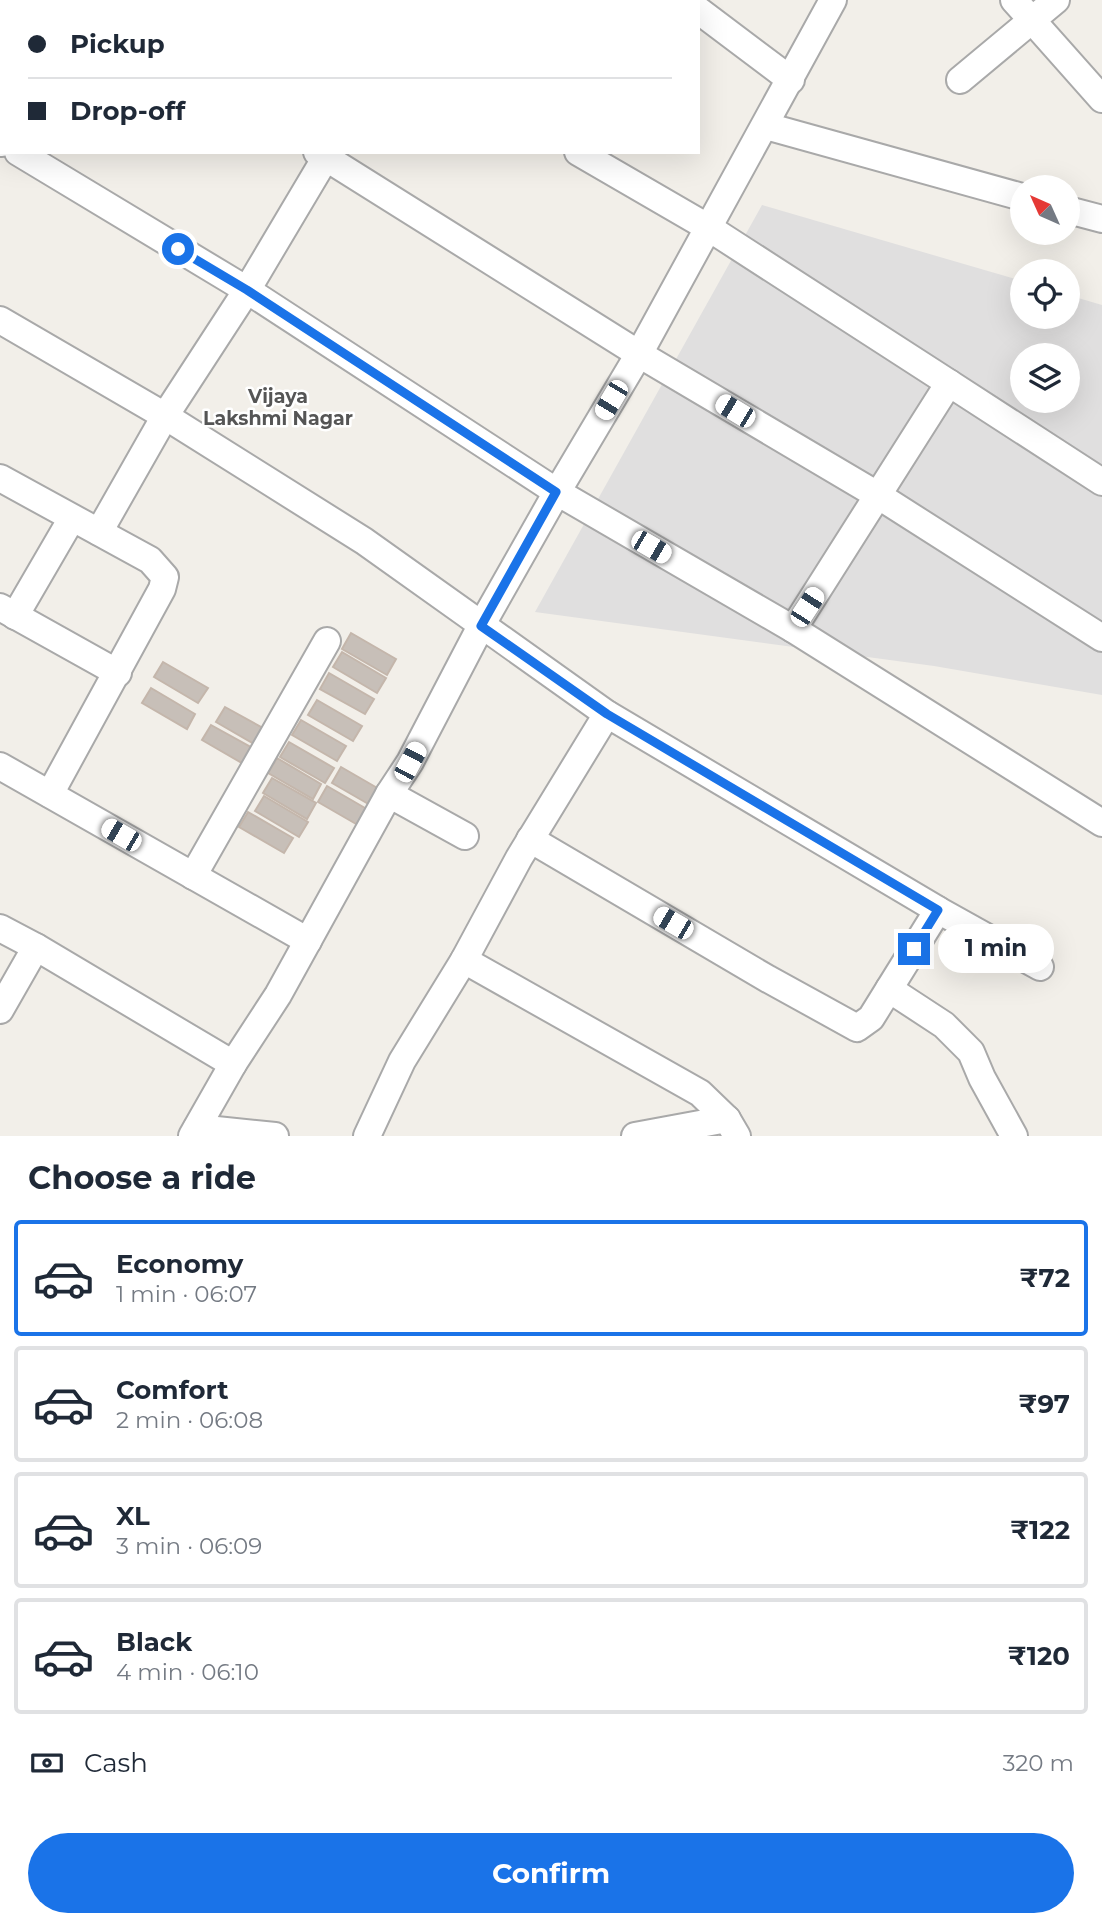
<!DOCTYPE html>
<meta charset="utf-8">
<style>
body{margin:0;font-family:Montserrat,sans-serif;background:#f6f6f7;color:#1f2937;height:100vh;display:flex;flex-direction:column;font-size:26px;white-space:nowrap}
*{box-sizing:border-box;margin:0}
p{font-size:23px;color:#747a83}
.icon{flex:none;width:38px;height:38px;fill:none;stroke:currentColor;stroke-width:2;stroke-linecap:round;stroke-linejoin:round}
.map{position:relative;height:1136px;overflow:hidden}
.details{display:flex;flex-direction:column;background:#fff;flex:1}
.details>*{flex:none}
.guide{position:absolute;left:0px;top:0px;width:700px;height:154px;box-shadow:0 7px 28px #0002;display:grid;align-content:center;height:154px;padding:0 28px;background:#fff}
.needle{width:46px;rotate:315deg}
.fabs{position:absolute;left:1010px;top:175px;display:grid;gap:14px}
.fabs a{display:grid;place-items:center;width:70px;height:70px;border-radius:50%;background:#fff;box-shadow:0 7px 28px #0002;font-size:35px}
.end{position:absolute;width:32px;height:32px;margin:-16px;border:9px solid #1a73e8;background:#fff;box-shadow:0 0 0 4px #fff}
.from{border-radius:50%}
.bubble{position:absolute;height:49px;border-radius:24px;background:#fff;box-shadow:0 7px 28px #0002;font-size:23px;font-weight:700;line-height:49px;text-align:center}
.car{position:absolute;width:21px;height:42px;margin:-21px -10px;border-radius:9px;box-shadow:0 0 5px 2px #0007;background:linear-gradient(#fff 24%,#345 0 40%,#fff 0 76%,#345 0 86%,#fff 0)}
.guide b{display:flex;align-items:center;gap:24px;height:66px;font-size:26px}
.guide b+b{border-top:2px solid #e0e1e3}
.guide i{width:18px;height:18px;background:#1f2937}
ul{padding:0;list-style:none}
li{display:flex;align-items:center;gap:21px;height:116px;margin:0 14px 10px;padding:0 14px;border:4px solid #e0e1e3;border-radius:7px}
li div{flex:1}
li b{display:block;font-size:26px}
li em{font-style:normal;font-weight:700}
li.on{border-color:#1a73e8}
li>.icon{width:63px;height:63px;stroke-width:1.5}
h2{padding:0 28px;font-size:32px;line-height:84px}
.pay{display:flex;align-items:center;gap:18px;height:77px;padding:0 28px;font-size:26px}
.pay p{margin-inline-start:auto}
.button{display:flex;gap:14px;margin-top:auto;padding:14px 28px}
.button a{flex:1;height:80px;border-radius:42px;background:#1a73e8;color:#fff;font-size:28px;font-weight:700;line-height:80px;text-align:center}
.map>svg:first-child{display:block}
</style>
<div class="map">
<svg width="1102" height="1136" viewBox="0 0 1102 1136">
<rect width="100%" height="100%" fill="#f2efe9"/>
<path fill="#e0dfdf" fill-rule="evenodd" d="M762 205 1022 281V317H1068V295L1102 305V695L934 666 535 612ZM1022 355H1068V401H1022Z"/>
<g fill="#c7bfb8" stroke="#c4b6ab" stroke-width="2">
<path d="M351 633 396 659 387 675 342 649Z"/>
<path d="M342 652 386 678 377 693 333 667Z"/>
<path d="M163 662 208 688 198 703 154 677Z"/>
<path d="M329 673 374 699 365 714 320 689Z"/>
<path d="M151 688 195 714 187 729 142 703Z"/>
<path d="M317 700 362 726 353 741 308 715Z"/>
<path d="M225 707 270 732 261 748 216 722Z"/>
<path d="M301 720 346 746 337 761 292 735Z"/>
<path d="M211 725 256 750 247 766 202 740Z"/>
<path d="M289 742 334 768 325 783 280 757Z"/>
<path d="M277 758 321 784 313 799 268 773Z"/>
<path d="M341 767 386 793 377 809 332 783Z"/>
<path d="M272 778 316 803 307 819 263 793Z"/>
<path d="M327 786 372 812 363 828 318 802Z"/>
<path d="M264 796 308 822 299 837 255 811Z"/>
<path d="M248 812 293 838 284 853 239 827Z"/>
</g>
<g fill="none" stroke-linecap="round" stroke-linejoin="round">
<g stroke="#a9a9a9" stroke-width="30">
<g id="minor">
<path d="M67 0 68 2"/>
<path d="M1014 0 1102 99"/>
<path d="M413 2 414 0"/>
<path d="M698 10 791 80"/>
<path d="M960 80 1056 0"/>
<path d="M766 126 1022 197"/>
<path d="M0 142 2 143"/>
<path d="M18 152 247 290 557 492 793 629 1102 823"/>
<path d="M317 152 639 354 879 496 1102 638"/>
<path d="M578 152 709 228 949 383 793 629"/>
<path d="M1068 210 1102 219"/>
<path d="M0 320 165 416 364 541 607 714 938 910 1040 967"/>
<path d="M949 383 1102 482"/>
<path d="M0 478 150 560 165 577 162 589 50 794"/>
<path d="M99 532 165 416 247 290 329 152"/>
<path d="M0 607 118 673"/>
<path d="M15 616 72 518"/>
<path d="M0 766 308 941"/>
<path d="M389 794 465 836"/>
<path d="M530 839 768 979 857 1028 871 1018 938 910"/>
<path d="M193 876 327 641"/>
<path d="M0 928 36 947 233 1064"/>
<path d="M464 960 700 1093 727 1119 737 1136"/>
<path d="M889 989 944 1025 971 1052 982 1078 1014 1136"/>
<path d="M0 1010 36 947"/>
<path d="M197 1128 275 1136"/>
<path d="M192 1136 233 1064 278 995 389 794 410 762 481 626 557 492 639 354 833 0"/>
<path d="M367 1136 402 1061 464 960 519 858 607 714"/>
<path d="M635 1136 727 1119"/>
</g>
</g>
<use href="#minor" stroke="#fff" stroke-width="26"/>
</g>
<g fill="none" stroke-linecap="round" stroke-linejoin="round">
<path stroke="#1a73e8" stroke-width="9" d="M178 249 247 290 556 492 481 626 607 714 938 910 914 949"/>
</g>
<g text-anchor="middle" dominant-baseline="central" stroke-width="5" stroke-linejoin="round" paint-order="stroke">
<g font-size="19" font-weight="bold" fill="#555" stroke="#fff">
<text x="278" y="396">Vijaya<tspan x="278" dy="22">Lakshmi Nagar</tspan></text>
</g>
</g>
</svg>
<div class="fabs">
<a><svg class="needle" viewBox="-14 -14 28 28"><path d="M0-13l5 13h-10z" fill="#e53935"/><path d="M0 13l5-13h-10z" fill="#747a83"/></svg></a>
<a><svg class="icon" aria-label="locate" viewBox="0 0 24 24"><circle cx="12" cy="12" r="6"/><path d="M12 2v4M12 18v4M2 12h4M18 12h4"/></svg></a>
<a><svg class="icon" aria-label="layers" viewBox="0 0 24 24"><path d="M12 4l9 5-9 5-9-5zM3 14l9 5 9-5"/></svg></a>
</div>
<i class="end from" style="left:178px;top:249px"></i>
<i class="end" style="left:914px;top:949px"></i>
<div class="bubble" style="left:938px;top:924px;width:116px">1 min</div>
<i class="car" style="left:611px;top:400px;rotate:211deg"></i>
<i class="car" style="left:735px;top:411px;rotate:301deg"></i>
<i class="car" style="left:651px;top:547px;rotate:120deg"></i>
<i class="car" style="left:807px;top:607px;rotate:33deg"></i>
<i class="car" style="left:410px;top:762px;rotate:28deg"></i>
<i class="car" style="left:121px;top:835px;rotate:300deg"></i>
<i class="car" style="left:673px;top:923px;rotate:300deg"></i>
<div class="guide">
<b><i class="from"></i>Pickup</b>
<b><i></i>Drop-off</b>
</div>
</div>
<section class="details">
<h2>Choose a ride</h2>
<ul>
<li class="on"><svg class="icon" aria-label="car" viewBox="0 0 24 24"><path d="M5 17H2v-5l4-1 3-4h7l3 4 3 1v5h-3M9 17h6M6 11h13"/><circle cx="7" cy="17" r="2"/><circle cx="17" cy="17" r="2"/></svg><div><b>Economy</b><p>1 min · 06:07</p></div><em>₹72</em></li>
<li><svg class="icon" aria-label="car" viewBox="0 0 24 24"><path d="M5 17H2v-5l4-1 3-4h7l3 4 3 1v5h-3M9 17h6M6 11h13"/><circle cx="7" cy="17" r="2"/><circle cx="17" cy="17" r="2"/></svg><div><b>Comfort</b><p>2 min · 06:08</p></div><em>₹97</em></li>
<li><svg class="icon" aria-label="car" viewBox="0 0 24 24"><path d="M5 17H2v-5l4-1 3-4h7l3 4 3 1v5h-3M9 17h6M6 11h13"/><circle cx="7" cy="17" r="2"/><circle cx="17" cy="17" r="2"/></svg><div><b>XL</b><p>3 min · 06:09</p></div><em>₹122</em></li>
<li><svg class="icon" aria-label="car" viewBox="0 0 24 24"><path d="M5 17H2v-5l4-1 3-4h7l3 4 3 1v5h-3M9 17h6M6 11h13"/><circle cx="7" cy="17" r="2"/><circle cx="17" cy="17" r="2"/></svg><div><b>Black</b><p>4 min · 06:10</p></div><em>₹120</em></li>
</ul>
<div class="pay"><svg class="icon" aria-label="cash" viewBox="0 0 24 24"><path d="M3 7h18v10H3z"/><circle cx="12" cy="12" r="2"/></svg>Cash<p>320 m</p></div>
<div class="button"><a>Confirm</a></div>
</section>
